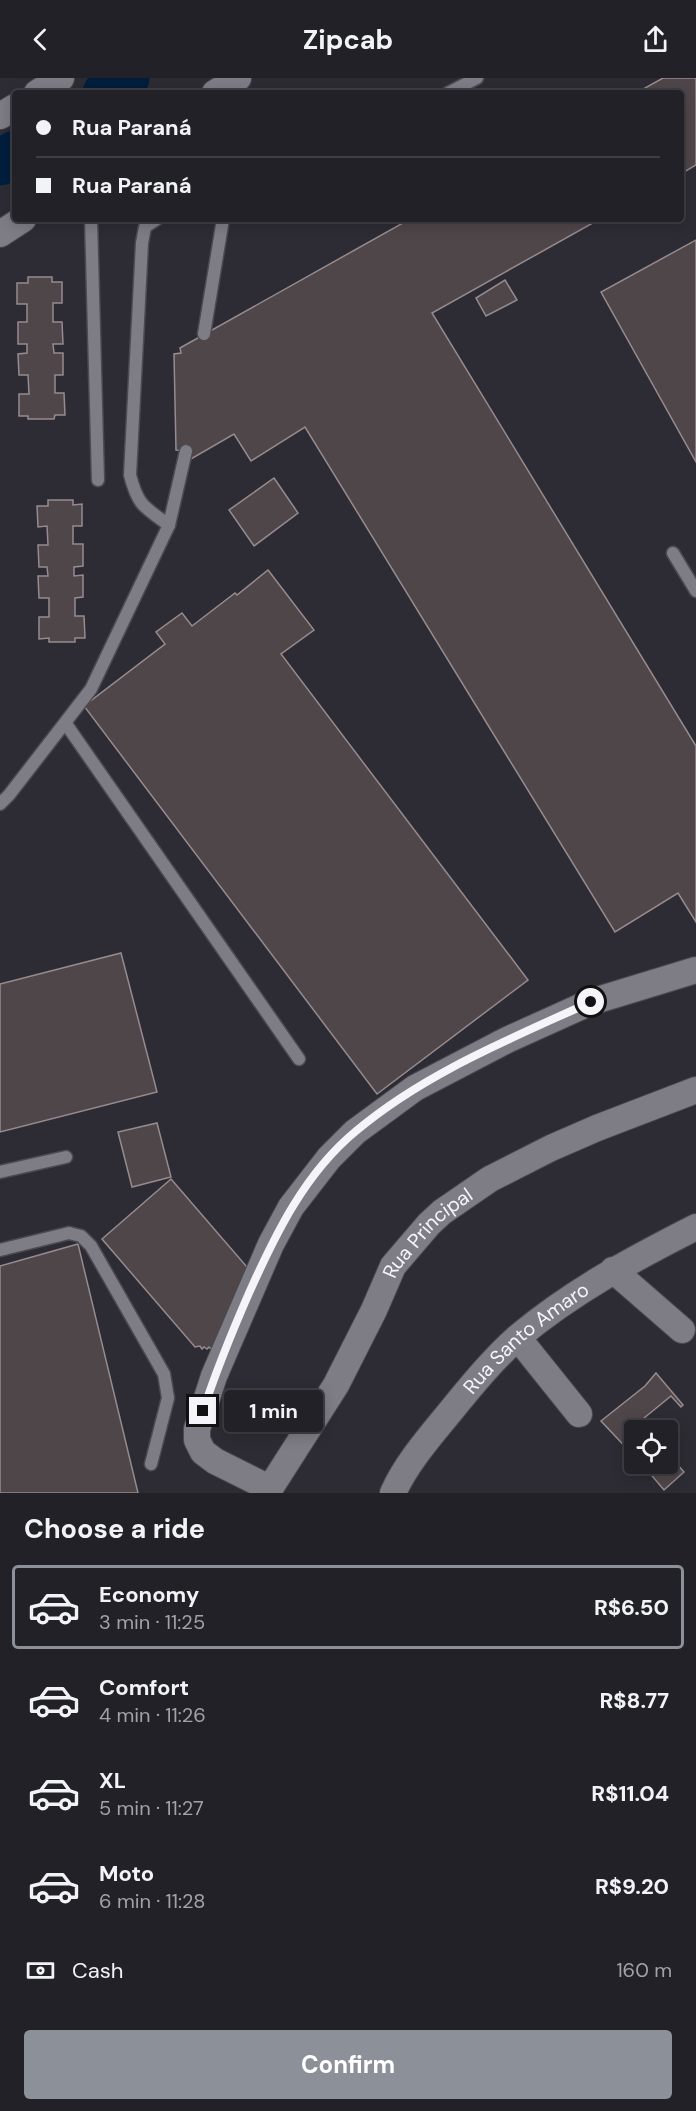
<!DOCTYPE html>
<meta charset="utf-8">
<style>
body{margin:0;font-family:"DM Sans",sans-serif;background:#2a292f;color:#f1f3f6;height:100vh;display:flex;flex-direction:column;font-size:22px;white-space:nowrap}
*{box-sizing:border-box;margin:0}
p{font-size:20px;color:#a2a3a7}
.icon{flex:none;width:33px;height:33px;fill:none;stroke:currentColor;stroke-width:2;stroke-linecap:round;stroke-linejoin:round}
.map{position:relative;height:1415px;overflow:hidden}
.panel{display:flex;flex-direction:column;background:#222127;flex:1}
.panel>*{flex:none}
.banner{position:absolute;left:12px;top:12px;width:672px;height:132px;border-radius:6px;box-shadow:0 3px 15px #0003,0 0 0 2px #3f3e44;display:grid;align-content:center;height:132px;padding:0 24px;background:#222127}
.controls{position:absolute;left:624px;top:1342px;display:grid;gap:12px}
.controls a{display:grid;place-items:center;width:54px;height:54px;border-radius:6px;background:#222127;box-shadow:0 3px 15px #0003,0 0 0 2px #3f3e44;font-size:30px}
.end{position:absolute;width:27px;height:27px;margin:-14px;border:8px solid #f4f4f9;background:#111;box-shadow:0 0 0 3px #111}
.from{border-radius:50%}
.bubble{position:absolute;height:42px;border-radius:6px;background:#222127;box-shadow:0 3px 15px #0003,0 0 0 2px #3f3e44;font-size:20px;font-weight:700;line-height:42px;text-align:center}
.banner b{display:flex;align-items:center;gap:21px;height:57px;font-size:22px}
.banner b+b{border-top:2px solid #3f3e44}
.banner i{width:15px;height:15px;background:#f1f3f6}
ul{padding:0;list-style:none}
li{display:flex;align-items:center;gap:18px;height:84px;margin:0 12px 9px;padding:0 12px;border:3px solid transparent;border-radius:6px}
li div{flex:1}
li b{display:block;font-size:22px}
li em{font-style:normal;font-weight:700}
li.active{border-color:#8c9099}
li>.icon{width:54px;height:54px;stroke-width:1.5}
h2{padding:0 24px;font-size:27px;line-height:72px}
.pay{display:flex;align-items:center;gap:15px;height:66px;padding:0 24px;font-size:22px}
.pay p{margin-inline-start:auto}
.action{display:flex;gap:12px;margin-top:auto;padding:12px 24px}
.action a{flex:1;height:69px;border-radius:6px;background:#8c9099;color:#fff;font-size:24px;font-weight:700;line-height:69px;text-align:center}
header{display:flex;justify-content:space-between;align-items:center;height:78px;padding:0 24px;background:#222127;font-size:27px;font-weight:700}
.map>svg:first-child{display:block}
</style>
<header><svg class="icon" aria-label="back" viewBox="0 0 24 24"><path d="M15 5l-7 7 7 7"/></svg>Zipcab<svg class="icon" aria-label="share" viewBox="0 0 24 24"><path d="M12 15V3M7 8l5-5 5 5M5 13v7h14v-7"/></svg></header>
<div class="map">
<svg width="696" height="1415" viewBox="0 0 696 1415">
<rect width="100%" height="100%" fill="#2d2c34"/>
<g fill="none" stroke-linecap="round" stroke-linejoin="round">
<g stroke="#001e3d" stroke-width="45">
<path d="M105 15 127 0"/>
<path d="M0 85 15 75"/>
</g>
</g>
<g fill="#4f4649" stroke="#968b8f" stroke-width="1.5">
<path d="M663 0H696V87L681 96V15H636Z"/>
<path d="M410 141H600L432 235 696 668V844L678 815 615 854 305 349 251 383 234 356 191 381 186 373 176 372 174 276 181 275 180 270Z"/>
<path d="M696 162V384L601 214Z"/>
<path d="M28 199H52V204H62V225H53V244H62L63 266H53L54 275H63V297H55V315H64L65 337H55L54 341H28V338H19V316H29L28 297H19L18 276 27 275V266H18V244H27V226H17V205H28Z"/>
<path d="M505 202 517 222 486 238 476 220Z"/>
<path d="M274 400 298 435 254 468 229 432Z"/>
<path d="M48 422H73V427L82 426V448H73V466H83V488L74 489V498L83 497V519L75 520V538H84L85 560H75V564H49V560L39 561V539H49V520H39L38 498H48L47 489H39L38 467H48L47 448 38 449 37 428H48Z"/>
<path d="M268 492 314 552 281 576 528 902 377 1016 84 628 165 566 156 554 182 535 192 548 235 515 237 517Z"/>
<path d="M121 875 157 1014 0 1054V906Z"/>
<path d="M157 1045 171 1099 132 1109 118 1054Z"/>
<path d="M171 1101 247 1189 248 1193 222 1261 211 1271 209 1269 207 1271 204 1269 202 1271 200 1268 195 1269 102 1161Z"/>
<path d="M78 1166 138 1415H0V1188Z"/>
<path d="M656 1295 683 1327 681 1329 671 1318 638 1345 646 1353H634V1378L601 1343 645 1308Z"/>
<path d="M668 1376 684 1394 664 1412 642 1386H668Z"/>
</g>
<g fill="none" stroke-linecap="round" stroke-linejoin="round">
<g stroke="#4b4a51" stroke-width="15">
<g id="service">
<path d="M448 15 477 0"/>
<path d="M91 141 98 402"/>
<path d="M157 141 145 149 142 165 130 397C138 428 144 429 169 447"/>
<path d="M204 256 223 141"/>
<path d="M673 475 696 513"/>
<path d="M66 646 299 981"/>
<path d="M0 726 9 717 91 611 169 447 186 373"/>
<path d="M0 1094 66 1079"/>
<path d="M0 1172 69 1155 81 1158 91 1168 164 1296 168 1320 151 1386"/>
</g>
</g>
<g stroke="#4b4a51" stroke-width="28">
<g id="minor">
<path d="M37 15 61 0"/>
<path d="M215 15 238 0"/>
<path d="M0 38 15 29"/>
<path d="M0 156 23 141"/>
<path d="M613 1192 682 1252"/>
<path d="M518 1260 579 1336"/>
<path d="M269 1410 215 1383 203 1374 197 1362V1351L214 1298 271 1166 291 1129 329 1080 355 1054 415 1010 507 962 591 924 696 892"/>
<path id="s1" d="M267 1415 336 1307 374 1232 393 1188 429 1146 442 1134 490 1101 551 1070 597 1050 696 1012"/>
<path id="s2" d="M393 1415C405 1388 426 1363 445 1340 468 1312 491 1283 518 1259 573 1213 633 1181 696 1149"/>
</g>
</g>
<use href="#service" stroke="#7e7d86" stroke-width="12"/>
<use href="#minor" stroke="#7e7d86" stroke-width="26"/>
</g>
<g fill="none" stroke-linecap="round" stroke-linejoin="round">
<path stroke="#f4f4f9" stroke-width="8" d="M203 1333C216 1293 232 1254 249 1215 276 1155 305 1095 356 1053 425 995 510 961 591 924"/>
</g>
<g text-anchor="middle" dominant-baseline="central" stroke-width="6" stroke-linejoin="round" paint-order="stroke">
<g font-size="20" fill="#f4f4f9" stroke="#2d2c34">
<text stroke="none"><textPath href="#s1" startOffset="308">Rua Principal</textPath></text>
<text stroke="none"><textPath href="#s2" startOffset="206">Rua Santo Amaro</textPath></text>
</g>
</g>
</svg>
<div class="controls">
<a><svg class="icon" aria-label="locate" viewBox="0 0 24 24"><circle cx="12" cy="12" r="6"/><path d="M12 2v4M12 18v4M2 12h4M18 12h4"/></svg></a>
</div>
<i class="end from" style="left:591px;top:924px"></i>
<i class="end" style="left:203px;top:1333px"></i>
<div class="bubble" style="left:224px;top:1312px;width:99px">1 min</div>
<div class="banner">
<b><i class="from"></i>Rua Paraná</b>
<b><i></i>Rua Paraná</b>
</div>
</div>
<section class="panel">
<h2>Choose a ride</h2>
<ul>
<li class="active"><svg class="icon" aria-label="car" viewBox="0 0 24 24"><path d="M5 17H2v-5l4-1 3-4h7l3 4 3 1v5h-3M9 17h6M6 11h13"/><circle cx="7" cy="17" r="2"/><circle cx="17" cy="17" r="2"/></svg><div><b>Economy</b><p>3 min · 11:25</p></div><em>R$6.50</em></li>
<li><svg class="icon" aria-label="car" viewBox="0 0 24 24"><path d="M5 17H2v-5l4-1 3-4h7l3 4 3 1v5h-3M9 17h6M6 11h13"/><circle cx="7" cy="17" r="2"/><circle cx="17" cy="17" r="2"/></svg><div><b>Comfort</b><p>4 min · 11:26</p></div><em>R$8.77</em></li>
<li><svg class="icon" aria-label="car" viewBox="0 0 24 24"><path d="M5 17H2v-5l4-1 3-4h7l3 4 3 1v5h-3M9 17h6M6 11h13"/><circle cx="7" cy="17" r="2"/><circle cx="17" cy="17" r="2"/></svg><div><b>XL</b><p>5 min · 11:27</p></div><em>R$11.04</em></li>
<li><svg class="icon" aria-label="car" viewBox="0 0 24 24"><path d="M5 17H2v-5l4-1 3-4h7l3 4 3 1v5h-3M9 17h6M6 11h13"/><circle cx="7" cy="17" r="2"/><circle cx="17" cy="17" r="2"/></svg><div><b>Moto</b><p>6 min · 11:28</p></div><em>R$9.20</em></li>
</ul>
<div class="pay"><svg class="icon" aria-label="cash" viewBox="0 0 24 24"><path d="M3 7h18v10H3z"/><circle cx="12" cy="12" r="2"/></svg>Cash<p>160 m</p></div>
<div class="action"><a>Confirm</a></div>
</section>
